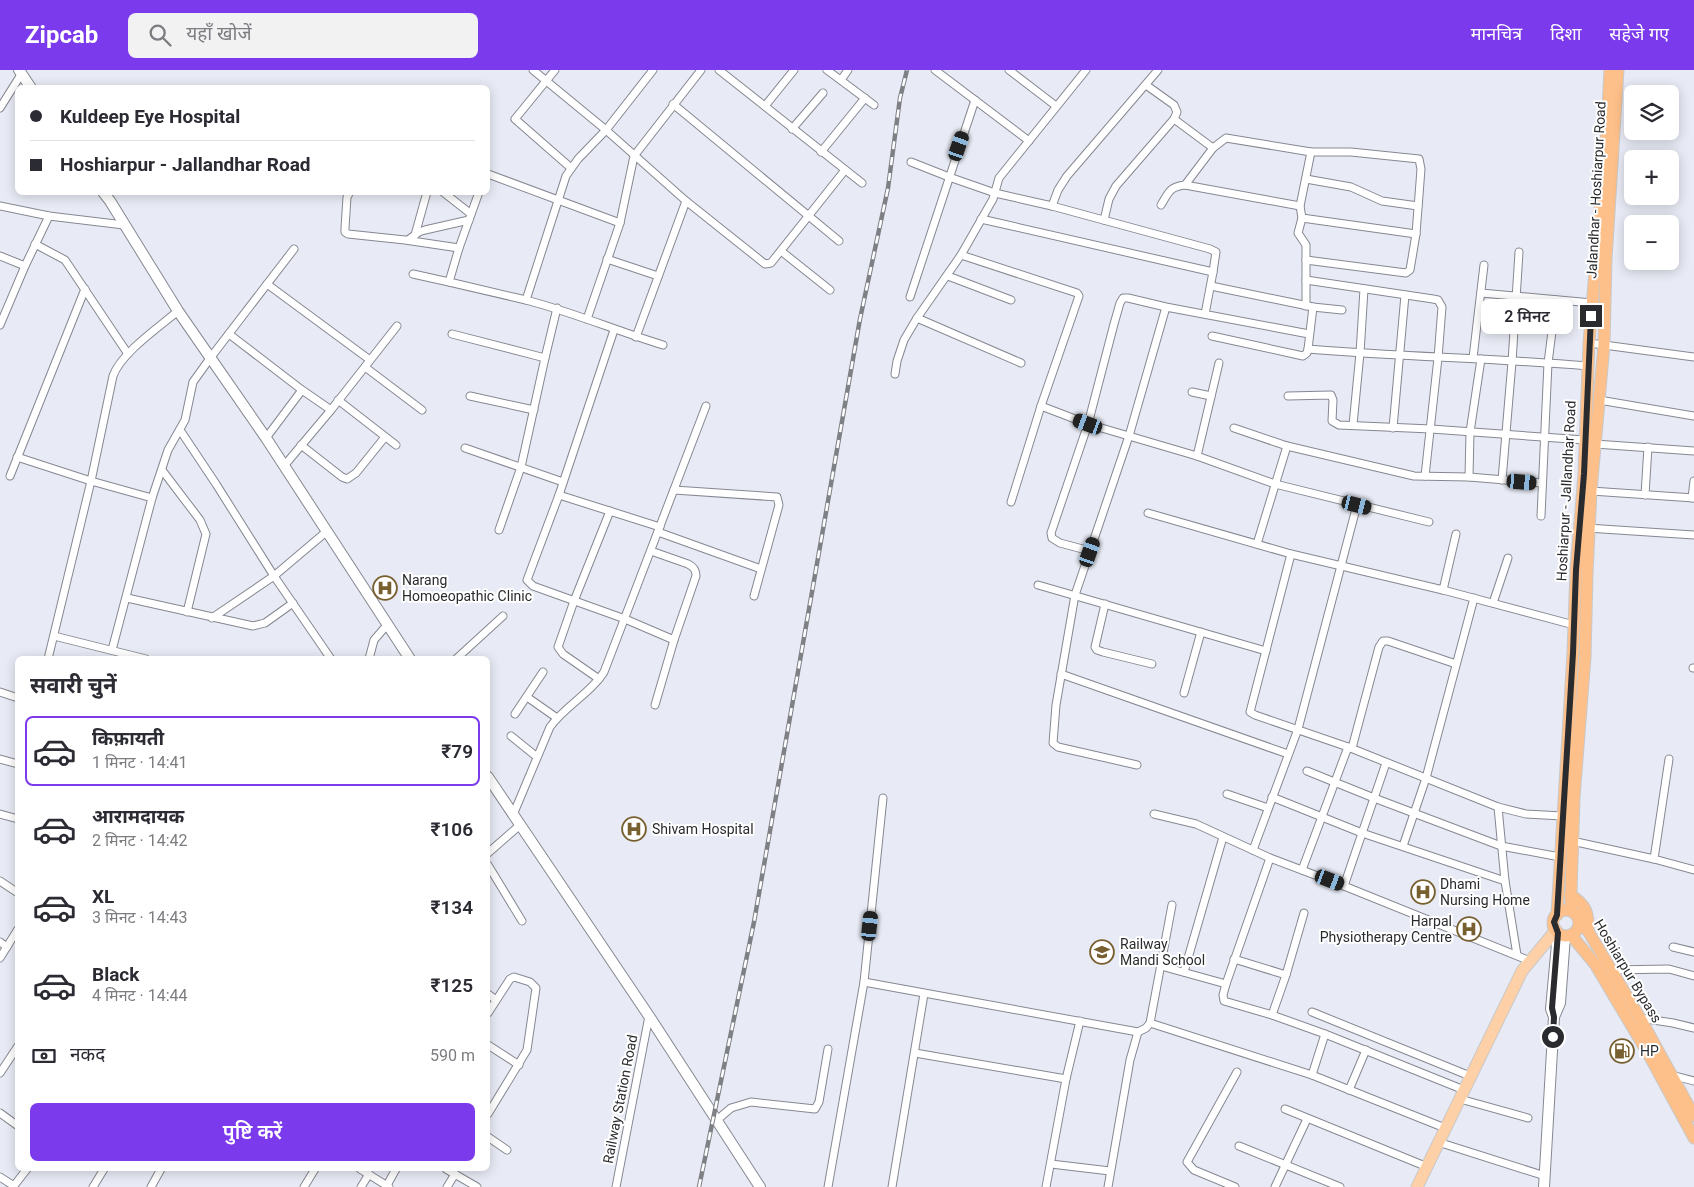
<!DOCTYPE html>
<html lang="hi">
<meta charset="utf-8">
<style>
body{margin:0;font-family:Roboto,"Noto Sans Devanagari",sans-serif;background:#f2f2f3;color:#2b2b33;height:100vh;display:flex;flex-direction:column;font-size:19px;white-space:nowrap}
*{box-sizing:border-box;margin:0}
p{font-size:16px;color:#7c7c81}
.icon{flex:none;width:28px;height:28px;fill:none;stroke:currentColor;stroke-width:2;stroke-linecap:round;stroke-linejoin:round}
.map{position:relative;flex:1;overflow:hidden}
.sheet{position:absolute;left:15px;top:586px;width:475px;height:515px;display:flex;flex-direction:column;background:#fff;border-radius:8px;box-shadow:0 2px 12px #0003}
.sheet>*{flex:none}
.banner{position:absolute;left:15px;top:15px;width:475px;height:110px;border-radius:8px;box-shadow:0 2px 12px #0003;display:grid;align-content:center;height:110px;padding:0 15px;background:#fff}
.tools{position:absolute;left:1624px;top:15px;display:grid;gap:10px}
.tools a{display:grid;place-items:center;width:55px;height:55px;border-radius:8px;background:#fff;box-shadow:0 2px 12px #0003;font-size:25px}
.end{position:absolute;width:22px;height:22px;margin:-11px;border:6px solid #2a2b2e;background:#fff;box-shadow:0 0 0 2px #fff}
.from{border-radius:50%}
.bubble{position:absolute;height:35px;border-radius:8px;background:#fff;box-shadow:0 2px 12px #0003;font-size:16px;font-weight:600;line-height:35px;text-align:center}
.car{position:absolute;width:15px;height:30px;margin:-15px -8px;border-radius:6px;box-shadow:0 0 4px 1px #0007;background:linear-gradient(#222 24%,#8ab4d8 0 40%,#222 0 76%,#8ab4d8 0 86%,#222 0)}
.banner b{display:flex;align-items:center;gap:18px;height:48px;font-size:19px}
.banner b+b{border-top:1px solid #e1e1e2}
.banner i{width:12px;height:12px;background:#2b2b33}
ul{padding:0;list-style:none}
li{display:flex;align-items:center;gap:15px;height:70px;margin:0 10px 8px;padding:0 5px;border:2px solid transparent;border-radius:8px}
li div{flex:1}
li b{display:block;font-size:19px}
li em{font-style:normal;font-weight:600}
li.selected{border-color:#7c3aed}
li>.icon{width:45px;height:45px;stroke-width:1.5}
h2{padding:0 15px;font-size:22px;line-height:60px}
.pay{display:flex;align-items:center;gap:12px;height:55px;padding:0 15px;font-size:19px}
.pay p{margin-inline-start:auto}
.cta{display:flex;gap:10px;margin-top:auto;padding:10px 15px}
.cta a{flex:1;height:58px;border-radius:8px;background:#7c3aed;color:#fff;font-size:20px;font-weight:600;line-height:58px;text-align:center}
header{display:flex;align-items:center;gap:30px;box-sizing:border-box;height:70px;padding:0 25px;background:#7c3aed;color:#fff}
header strong{font-size:24px}
nav{display:flex;gap:28px;margin-inline-start:auto;font-size:18px}
.search{width:350px;height:45px;background:#f2f2f3;display:flex;align-items:center;gap:12px;box-sizing:border-box;padding:0 18px;border-radius:8px;color:#7c7c81;font-size:19px}
.map>svg:first-child{display:block}
</style>
<header>
<strong>Zipcab</strong>
<div class="search"><svg class="icon" aria-label="search" viewBox="0 0 24 24"><circle cx="10" cy="10" r="6"/><path d="M15 15l6 6"/></svg>यहाँ खोजें</div>
<nav><a>मानचित्र</a><a>दिशा</a><a>सहेजे गए</a></nav>
</header>
<div class="map">
<svg width="1694" height="1117" viewBox="0 0 1694 1117">
<rect width="100%" height="100%" fill="#e8ebf5"/>
<g fill="none" stroke-linecap="round" stroke-linejoin="round">
<g stroke="#868891" stroke-width="9">
<g id="minor">
<path d="M533 0 606 60 686 131 765 194 771 193 845 100"/>
<path d="M555 0 515 49 571 98"/>
<path d="M653 0 606 60 578 89 566 106 526 230C572 242 617 261 663 275"/>
<path d="M719 0 862 113"/>
<path d="M827 0 874 35"/>
<path d="M935 0 1029 71"/>
<path d="M1009 0 1056 36"/>
<path d="M841 10 848 0"/>
<path d="M673 34 839 171"/>
<path d="M765 36 794 0"/>
<path d="M0 38 22 3"/>
<path d="M1174 49 1213 78"/>
<path d="M792 59 823 23"/>
<path d="M821 82 865 28"/>
<path d="M1311 82 1300 136 1302 148 1416 164"/>
<path d="M911 92 949 107 995 123 1052 136 1210 179 1216 182 1213 202"/>
<path d="M488 104 620 153"/>
<path d="M1306 109 1351 117 1382 131 1418 136"/>
<path d="M1185 115 1300 136"/>
<path d="M350 122 347 127 345 158V162L348 164 405 170 459 178 479 122"/>
<path d="M443 122 471 144"/>
<path d="M1161 135C1169 122 1169 117 1185 115L1213 78 1226 68 1311 82H1351L1419 89 1421 99 1416 164 1410 200 1406 203 1306 190V236"/>
<path d="M0 136 49 146 124 155"/>
<path d="M1052 136 1058 120 1067 106 1158 0"/>
<path d="M1302 148 1298 163 1306 175V190"/>
<path d="M981 149 1213 202 1205 244"/>
<path d="M1104 150 1109 129 1116 116 1174 49 1177 42 1174 35 1146 15"/>
<path d="M415 165 427 122"/>
<path d="M408 170 419 162 425 160 469 150"/>
<path d="M35 174 65 190 128 284"/>
<path d="M459 178 449 212 526 230"/>
<path d="M781 181 830 220"/>
<path d="M961 185 1077 223 1079 226 1041 336 1011 432"/>
<path d="M0 186 25 196"/>
<path d="M607 189 658 206"/>
<path d="M413 204 449 212"/>
<path d="M948 206 1011 230"/>
<path d="M1306 210 1433 229 1438 230 1442 237 1438 288 1425 406"/>
<path d="M267 214 370 290"/>
<path d="M1211 216 1313 237 1342 240"/>
<path d="M1481 223 1592 233"/>
<path d="M910 227 975 30"/>
<path d="M1166 237 1129 366 1090 481 1060 473 1052 468 1051 463 1088 354 1114 254 1120 233 1123 228H1128L1166 237 1309 264"/>
<path d="M917 248 1021 293"/>
<path d="M587 249 620 153 634 86 701 0"/>
<path d="M0 255 25 196 49 146"/>
<path d="M614 260 559 425 527 510 533 516 625 549 674 570"/>
<path d="M229 264 302 320 331 340"/>
<path d="M452 264 545 288 557 238"/>
<path d="M1212 266 1303 286 1307 283 1308 279 1313 237"/>
<path d="M636 267 686 131"/>
<path d="M1589 273 1694 287"/>
<path d="M1308 279C1401 287 1495 288 1588 296"/>
<path d="M1473 288 1484 195"/>
<path d="M365 297 422 340"/>
<path d="M895 304 897 291 904 270 917 248 961 185 993 129 999 108 1086 0"/>
<path d="M1192 322 1211 326"/>
<path d="M470 326 534 340"/>
<path d="M1288 326 1331 325 1333 330 1332 351 1339 355 1431 359 1585 370"/>
<path d="M338 330 396 375"/>
<path d="M1599 330 1694 346"/>
<path d="M1041 336 1088 354 1197 386 1275 414 1429 452"/>
<path d="M1353 355 1360 283 1364 219"/>
<path d="M1234 358 1287 376 1414 406 1469 407 1542 413"/>
<path d="M1393 358 1405 225"/>
<path d="M180 360 216 414 274 506 331 589"/>
<path d="M266 368 302 320"/>
<path d="M1595 374 1694 381"/>
<path d="M301 375 342 407 347 409 356 403 385 367"/>
<path d="M465 378 563 412"/>
<path d="M1197 386 1219 293"/>
<path d="M17 387 91 411 152 428"/>
<path d="M284 396 331 340 397 256"/>
<path d="M162 400 200 450 206 464 187 542"/>
<path d="M10 406 85 219"/>
<path d="M1469 407 1470 362 1481 289"/>
<path d="M1502 410 1512 292 1519 182"/>
<path d="M674 420 777 427 779 435 754 526"/>
<path d="M1591 421 1694 428"/>
<path d="M559 425 660 457"/>
<path d="M1645 425 1648 377"/>
<path d="M1692 428 1694 411"/>
<path d="M1148 443 1291 484 1443 520 1574 555"/>
<path d="M1541 446 1548 293 1556 230"/>
<path d="M1587 458 1694 465"/>
<path d="M499 460 521 397 545 288"/>
<path d="M658 462 761 499"/>
<path d="M1257 474 1287 376"/>
<path d="M651 481 688 494C694 497 696 500 696 506L674 570 655 635"/>
<path d="M1090 481 1075 525 1056 635 1053 673 1058 677 1137 695"/>
<path d="M1291 484 1250 642 1255 645 1348 677 1498 737 1526 744 1562 746"/>
<path d="M1038 515 1266 581"/>
<path d="M1443 520 1456 464"/>
<path d="M127 528 253 556 265 553 293 533"/>
<path d="M1493 533 1508 488"/>
<path d="M1105 534 1095 577 1097 580 1103 582 1152 594"/>
<path d="M212 548 274 506 326 462"/>
<path d="M54 566 146 589"/>
<path d="M112 580 152 428 168 380 185 350 193 312 211 287 294 179"/>
<path d="M48 589 91 411 113 306C121 283 159 257 178 241"/>
<path d="M369 589 374 570 387 555"/>
<path d="M456 589 503 546"/>
<path d="M1693 598H1694"/>
<path d="M1061 604 1288 684"/>
<path d="M599 609 563 584 558 577 574 531 610 441"/>
<path d="M0 622 18 628"/>
<path d="M1184 623 1201 562"/>
<path d="M527 627 557 648"/>
<path d="M515 644 543 602"/>
<path d="M511 666 537 687"/>
<path d="M1352 678 1379 577 1383 571H1388L1456 594"/>
<path d="M0 689 18 694"/>
<path d="M1307 701 1374 728 1501 776 1560 787"/>
<path d="M1227 724 1268 738"/>
<path d="M1272 727 1362 763 1505 811"/>
<path d="M1498 737 1505 811 1517 885"/>
<path d="M0 744 18 749"/>
<path d="M1154 744 1196 754 1270 788 1344 816 1530 891"/>
<path d="M513 745 550 657C565 636 590 624 604 602L706 336"/>
<path d="M1572 771 1654 789 1694 800"/>
<path d="M1403 776 1426 708 1474 528"/>
<path d="M1253 780 1298 659 1357 435"/>
<path d="M488 783 520 755"/>
<path d="M1270 788 1226 914 1223 925 1224 931 1272 945 1325 964 1464 1020"/>
<path d="M1654 789 1669 689"/>
<path d="M488 795 522 851"/>
<path d="M1302 800 1348 677"/>
<path d="M0 811 18 823"/>
<path d="M1344 816 1386 693"/>
<path d="M0 872 7 877"/>
<path d="M1673 877 1694 882"/>
<path d="M0 888 18 859"/>
<path d="M1234 889 1286 905"/>
<path d="M1161 896 1226 914"/>
<path d="M1611 900 1669 899 1694 906"/>
<path d="M1184 902 1223 767"/>
<path d="M864 912 883 728"/>
<path d="M488 924 496 930"/>
<path d="M1312 942 1470 1006"/>
<path d="M488 943 510 909 514 907 530 912 536 918 527 980 488 1044"/>
<path d="M1272 945 1286 905 1304 843"/>
<path d="M1640 948 1673 953 1694 958"/>
<path d="M1150 953 1312 1005 1445 1058"/>
<path d="M488 975 519 995"/>
<path d="M915 983 1066 1009"/>
<path d="M0 1003 18 976"/>
<path d="M1312 1005 1325 964"/>
<path d="M1671 1005 1694 1011"/>
<path d="M1349 1020 1366 980"/>
<path d="M1460 1029 1528 1048"/>
<path d="M1285 1039 1425 1096"/>
<path d="M0 1043 18 1056"/>
<path d="M717 1050 731 1038 751 1032 815 1039 819 1032 828 979"/>
<path d="M488 1067 507 1080"/>
<path d="M1438 1072 1545 1106"/>
<path d="M1239 1076 1340 1117"/>
<path d="M1051 1094 1110 1101"/>
<path d="M360 1099 389 1117"/>
<path d="M446 1099 477 1117"/>
<path d="M0 1107 14 1116"/>
<path d="M13 1117 27 1099"/>
<path d="M93 1117 104 1099"/>
<path d="M151 1117 161 1099"/>
<path d="M304 1117 315 1099"/>
<path d="M361 1117 369 1104"/>
<path d="M386 1117 396 1099"/>
<path d="M447 1117 455 1104"/>
<path d="M616 1117 649 946"/>
<path d="M828 1117 864 912 1138 962"/>
<path d="M892 1117 924 924"/>
<path d="M1046 1117 1066 1009 1080 951"/>
<path d="M1108 1117 1130 990 1138 962 1146 958 1150 953 1172 835"/>
<path d="M1235 1117 1194 1100 1187 1092 1237 1002"/>
<path d="M1275 1117 1307 1049"/>
</g>
</g>
<g stroke="#868891" stroke-width="12">
<g id="secondary">
<path d="M19 0 31 18"/>
<path d="M103 122 110 131 178 241 266 368 410 589"/>
<path d="M488 707 649 946 760 1117"/>
<path d="M1554 947 1560 933 1565 866"/>
<path d="M1544 1117 1554 947 1551 939 1558 863"/>
</g>
</g>
<g stroke="#c8c8c9" stroke-width="13">
<path id="primary" d="M1417 1117 1522 901 1556 860"/>
</g>
<g stroke="#c8c8c9" stroke-width="13">
<g id="trunk">
<path d="M1570 825C1586 834 1589 844 1588 861"/>
<circle cx="1566" cy="853" r="13"/>
<path d="M1571 841V823L1574 728 1585 587 1587 503 1591 421 1604 275 1606 189 1618 0"/>
<path d="M1557 845 1573 583 1576 500 1584 404 1589 273 1607 57 1610 0"/>
<path d="M1579 850 1588 861 1640 948 1694 1046"/>
<path d="M1571 865 1595 894 1649 985 1694 1068"/>
</g>
</g>
<use href="#minor" stroke="#fff" stroke-width="7"/>
<use href="#secondary" stroke="#fff" stroke-width="10"/>
<use href="#primary" stroke="#fed0a7" stroke-width="11"/>
<use href="#trunk" stroke="#fec08a" stroke-width="11"/>
<g stroke="#7e8086" stroke-width="4.5">
<path id="rail" d="M699 1117 754 852 860 249 888 118 900 28 907 0"/>
</g>
<use href="#rail" stroke="#fff" stroke-width="2.5" stroke-dasharray="8" stroke-linecap="butt"/>
</g>
<g fill="none" stroke-linecap="round" stroke-linejoin="round">
<path stroke="#2a2b2e" stroke-width="6" d="M1553 967 1554 947 1552 938 1558 863 1554 852 1557 845 1573 583 1576 500 1584 404 1591 246"/>
</g>
<defs>
<g id="hospital-ring" transform="scale(1.25)"><circle r="9.5" fill="#fff" stroke="#775f30" stroke-width="1.5"/><path d="M-5-5h3v3.5h4V-5h3V5h-3V1.5h-4V5h-3Z" fill="#775f30"/></g>
<g id="school-ring" transform="scale(1.25)"><circle r="9.5" fill="#fff" stroke="#775f30" stroke-width="1.5"/><path d="M0-5L7-2L0 1L-7-2ZM-4 1L0 2.5L4 1V4Q0 6-4 4Z" fill="#775f30"/></g>
<g id="fuel-ring" transform="scale(1.25)"><circle r="9.5" fill="#fff" stroke="#775f30" stroke-width="1.5"/><path d="M-5.5-6h7V0h2V4h1.3V-2.5L3-4.5l.8-.8L6-3V5H2.5V1h-1V6h-7ZM-4.2-4.7v3.2H.2V-4.7Z" fill="#775f30"/></g>
</defs>
<g fill-rule="evenodd">
<use href="#hospital-ring" x="385" y="518"/>
<use href="#hospital-ring" x="634" y="759"/>
<use href="#hospital-ring" x="1423" y="822"/>
<use href="#hospital-ring" x="1469" y="859"/>
<use href="#school-ring" x="1102" y="882"/>
<use href="#fuel-ring" x="1622" y="981"/>
</g>
<g text-anchor="middle" dominant-baseline="central" stroke-width="4" stroke-linejoin="round" paint-order="stroke">
<g font-size="14" fill="#2a2b2e" stroke="#fff">
<text transform="translate(1596 120) rotate(-87)">Jalandhar - Hoshiarpur Road</text>
<text transform="translate(1566 421) rotate(-87)">Hoshiarpur - Jallandhar Road</text>
<text transform="translate(1628 901) rotate(59)">Hoshiarpur Bypass</text>
<text transform="translate(620 1029) rotate(-79)">Railway Station Road</text>
</g>
<g font-size="14" fill="#2a2b2e" stroke="#fff" text-anchor="start">
<text x="402" y="510">Narang<tspan x="402" dy="16">Homoeopathic Clinic</tspan></text>
<text x="652" y="759">Shivam Hospital</text>
<text x="1440" y="814">Dhami<tspan x="1440" dy="16">Nursing Home</tspan></text>
<text x="1452" y="851" text-anchor="end">Harpal<tspan x="1452" dy="16">Physiotherapy Centre</tspan></text>
<text x="1120" y="874">Railway<tspan x="1120" dy="16">Mandi School</tspan></text>
<text x="1640" y="981">HP</text>
</g>
</g>
</svg>
<div class="tools">
<a><svg class="icon" aria-label="layers" viewBox="0 0 24 24"><path d="M12 4l9 5-9 5-9-5zM3 14l9 5 9-5"/></svg></a>
<a>+</a>
<a>−</a>
</div>
<i class="end from" style="left:1553px;top:967px"></i>
<i class="end" style="left:1591px;top:246px"></i>
<div class="bubble" style="left:1481px;top:229px;width:92px">2 मिनट</div>
<i class="car" style="left:959px;top:76px;rotate:19deg"></i>
<i class="car" style="left:1088px;top:354px;rotate:290deg"></i>
<i class="car" style="left:1522px;top:412px;rotate:95deg"></i>
<i class="car" style="left:1357px;top:435px;rotate:104deg"></i>
<i class="car" style="left:1090px;top:482px;rotate:19deg"></i>
<i class="car" style="left:1330px;top:810px;rotate:111deg"></i>
<i class="car" style="left:870px;top:856px;rotate:6deg"></i>
<div class="banner">
<b><i class="from"></i>Kuldeep Eye Hospital</b>
<b><i></i>Hoshiarpur - Jallandhar Road</b>
</div>
<section class="sheet">
<h2>सवारी चुनें</h2>
<ul>
<li class="selected"><svg class="icon" aria-label="car" viewBox="0 0 24 24"><path d="M5 17H2v-5l4-1 3-4h7l3 4 3 1v5h-3M9 17h6M6 11h13"/><circle cx="7" cy="17" r="2"/><circle cx="17" cy="17" r="2"/></svg><div><b>किफ़ायती</b><p>1 मिनट · 14:41</p></div><em>₹79</em></li>
<li><svg class="icon" aria-label="car" viewBox="0 0 24 24"><path d="M5 17H2v-5l4-1 3-4h7l3 4 3 1v5h-3M9 17h6M6 11h13"/><circle cx="7" cy="17" r="2"/><circle cx="17" cy="17" r="2"/></svg><div><b>आरामदायक</b><p>2 मिनट · 14:42</p></div><em>₹106</em></li>
<li><svg class="icon" aria-label="car" viewBox="0 0 24 24"><path d="M5 17H2v-5l4-1 3-4h7l3 4 3 1v5h-3M9 17h6M6 11h13"/><circle cx="7" cy="17" r="2"/><circle cx="17" cy="17" r="2"/></svg><div><b>XL</b><p>3 मिनट · 14:43</p></div><em>₹134</em></li>
<li><svg class="icon" aria-label="car" viewBox="0 0 24 24"><path d="M5 17H2v-5l4-1 3-4h7l3 4 3 1v5h-3M9 17h6M6 11h13"/><circle cx="7" cy="17" r="2"/><circle cx="17" cy="17" r="2"/></svg><div><b>Black</b><p>4 मिनट · 14:44</p></div><em>₹125</em></li>
</ul>
<div class="pay"><svg class="icon" aria-label="cash" viewBox="0 0 24 24"><path d="M3 7h18v10H3z"/><circle cx="12" cy="12" r="2"/></svg>नकद<p>590 m</p></div>
<div class="cta"><a>पुष्टि करें</a></div>
</section>
</div>
